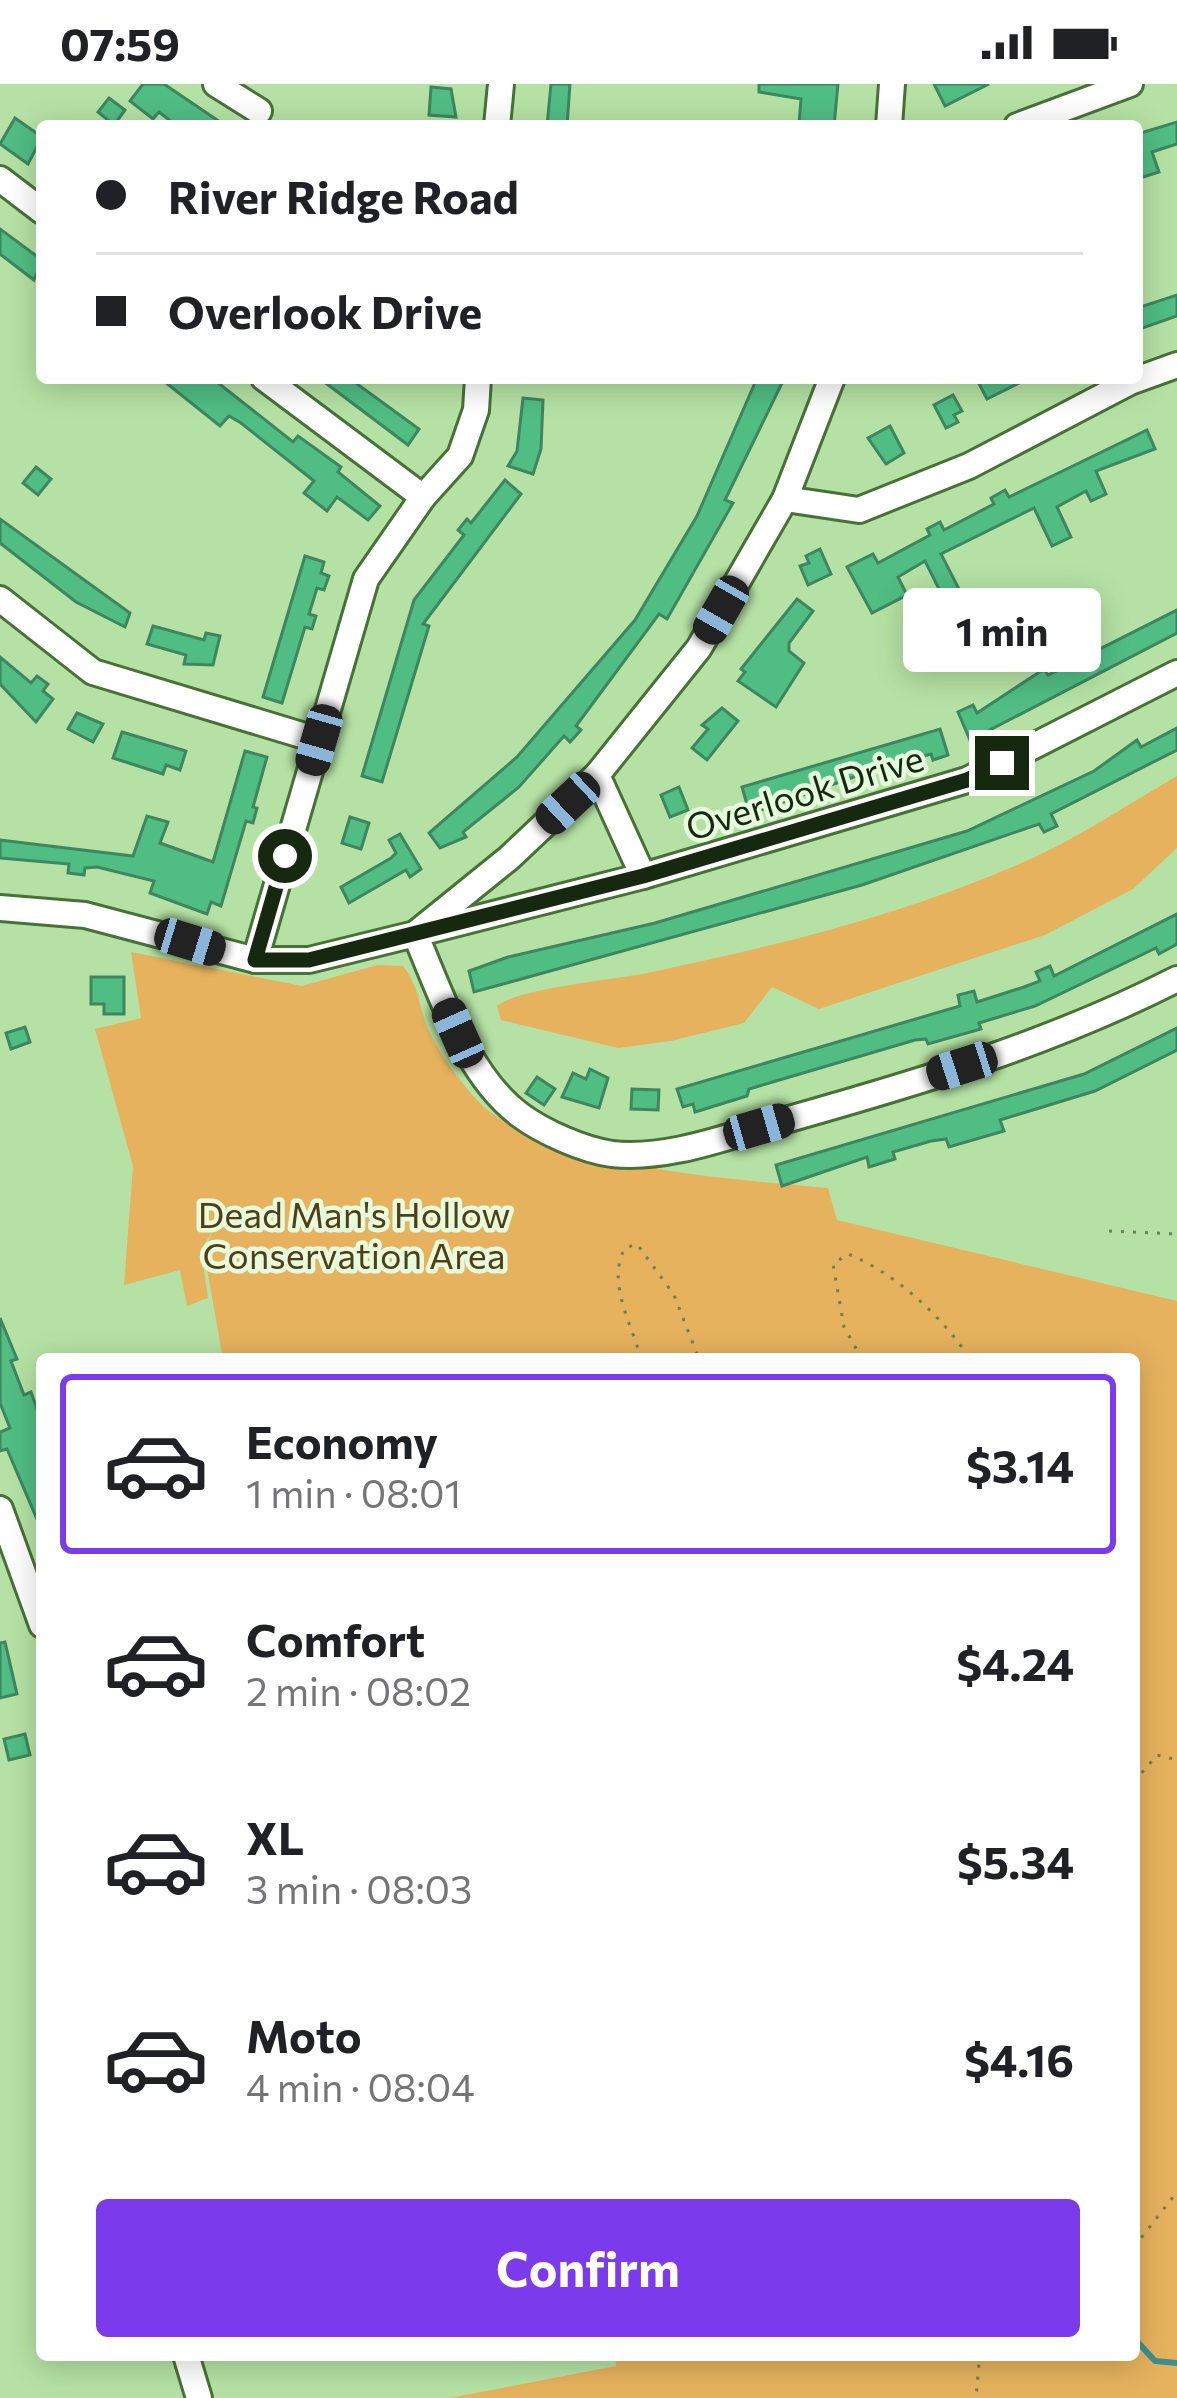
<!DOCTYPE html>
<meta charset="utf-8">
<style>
body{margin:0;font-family:Commissioner,sans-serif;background:#f2f2f2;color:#202124;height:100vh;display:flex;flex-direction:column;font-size:45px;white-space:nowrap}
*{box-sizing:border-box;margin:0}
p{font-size:39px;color:#757577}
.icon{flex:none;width:66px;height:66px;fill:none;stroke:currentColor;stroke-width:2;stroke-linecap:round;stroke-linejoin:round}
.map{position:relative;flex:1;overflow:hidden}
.details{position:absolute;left:36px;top:1269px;width:1104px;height:1008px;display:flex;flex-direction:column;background:#fff;border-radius:12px;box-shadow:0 6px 30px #0003}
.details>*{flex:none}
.banner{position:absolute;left:36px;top:36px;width:1107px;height:264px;border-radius:12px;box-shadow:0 6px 30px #0003;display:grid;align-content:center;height:264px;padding:0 60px;background:#fff}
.end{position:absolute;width:54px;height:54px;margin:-27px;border:15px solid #172811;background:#fff;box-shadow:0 0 0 6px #fff}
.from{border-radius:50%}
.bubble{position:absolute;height:84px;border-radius:12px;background:#fff;box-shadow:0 6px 30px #0003;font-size:39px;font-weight:700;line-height:84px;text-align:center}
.car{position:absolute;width:36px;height:72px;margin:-36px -18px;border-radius:15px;box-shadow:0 0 9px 3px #0007;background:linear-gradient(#222 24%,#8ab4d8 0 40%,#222 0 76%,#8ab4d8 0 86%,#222 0)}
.banner b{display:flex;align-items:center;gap:42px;height:114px;font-size:45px}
.banner b+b{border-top:3px solid #e0e0e0}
.banner i{width:30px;height:30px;background:#202124}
ul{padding:21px 0 0;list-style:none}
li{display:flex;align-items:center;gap:36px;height:180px;margin:0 24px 18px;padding:0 36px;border:6px solid transparent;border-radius:12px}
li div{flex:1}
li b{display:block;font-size:45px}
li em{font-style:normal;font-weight:700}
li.on{border-color:#7c3aed}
li>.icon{width:108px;height:108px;stroke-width:1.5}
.button{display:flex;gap:24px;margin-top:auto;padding:24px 60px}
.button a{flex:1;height:138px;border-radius:12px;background:#7c3aed;color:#fff;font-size:48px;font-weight:700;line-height:138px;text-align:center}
.status{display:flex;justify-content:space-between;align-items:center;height:84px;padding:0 60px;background:#fff;direction:ltr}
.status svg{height:33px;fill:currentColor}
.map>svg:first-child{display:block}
</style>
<div class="status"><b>07:59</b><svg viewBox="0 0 49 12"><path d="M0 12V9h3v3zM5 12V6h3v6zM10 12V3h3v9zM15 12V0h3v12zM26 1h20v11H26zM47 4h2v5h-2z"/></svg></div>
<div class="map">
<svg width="1177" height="2314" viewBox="0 0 1177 2314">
<rect width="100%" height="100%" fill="#b5e2a4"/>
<g fill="#e6b25e">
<path d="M1177 692V764L1133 805 1045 851 819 925 772 903 744 939 671 957 618 964 501 936 497 922C518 904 614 896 647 889 772 863 900 832 1017 781 1072 758 1125 722 1177 692Z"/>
<path d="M131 868 302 902 377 881 403 882C421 904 418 925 430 949 440 970 461 999 477 1016 542 1085 737 1095 828 1104L837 1136 1177 1217V2314H450L616 2282 615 2271H1134V1275H223L204 1168 213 1146 201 1166 208 1214 187 1222 180 1186 124 1201 133 1082 95 945 141 934Z"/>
</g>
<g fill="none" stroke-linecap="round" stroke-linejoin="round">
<path stroke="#3d8f91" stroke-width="6" d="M1134 2254 1155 2277 1177 2279"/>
</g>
<g fill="#50bd83" stroke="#3e865f" stroke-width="3">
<path d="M143 0H164L226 42H177L159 28 153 35 130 17Z"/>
<path d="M551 0H570L567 42H547Z"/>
<path d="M759 0H838L834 42 799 40 801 15 759 8Z"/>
<path d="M934 0H989L945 22Z"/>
<path d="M431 3 451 5 456 33 429 31Z"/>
<path d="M109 14 125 26 114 41 98 28Z"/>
<path d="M15 34 42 53 28 80 0 60Z"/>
<path d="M1177 38V60L1152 68 1159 88 1137 95V50Z"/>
<path d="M0 145 42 176 34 196 0 170Z"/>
<path d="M1177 211V232L1137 246V224Z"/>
<path d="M160 294H212L293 358 298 352 341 383 338 388 380 422 368 436 337 413 327 427 304 409 314 397 241 339 229 332 220 342Z"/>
<path d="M319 294H349L419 345 408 361Z"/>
<path d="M757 294 783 297 725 416 733 419 667 535 659 530 576 642 581 646 570 658 564 652 519 703 463 748 466 753 440 764 429 749 517 673 635 536 697 432Z"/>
<path d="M976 294H1029L987 315Z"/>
<path d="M953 311 962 327 954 331 958 338 946 344 934 321Z"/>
<path d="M523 314 543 316 541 365 533 390 508 382 517 367Z"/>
<path d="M890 342 904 369 886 380 868 354Z"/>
<path d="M1147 346 1155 365 1096 387 1106 410 1091 417 1086 407 1057 423 1071 453 1052 462 1034 424 941 470 960 507 944 515 925 477 898 493 907 511 872 529 847 483 873 470 878 479 930 451 927 445 940 438 944 446 994 420 991 414 1005 406 1009 413Z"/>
<path d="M36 383 51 395 38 411 23 399Z"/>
<path d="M505 396 521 410 423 540 429 542 382 698 362 692 414 516 464 451 458 446 467 435 471 439Z"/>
<path d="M0 435 130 529 125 543 76 518 0 459Z"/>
<path d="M820 465 831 490 808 501 800 482 809 479 806 472Z"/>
<path d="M305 472 324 478 321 489 329 492 324 506 317 504 309 530 316 532 312 545 305 543 282 619 263 613Z"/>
<path d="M797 515 813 527 789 559V567L804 579 776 623 738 597 745 588 741 585Z"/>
<path d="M1177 526V549L986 648 988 653 972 661 958 628 973 621 977 629 1044 585 1048 591Z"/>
<path d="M153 542 204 556 206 549 220 552 213 581 184 580 186 571 147 560Z"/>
<path d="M0 573 31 599 37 592 48 600 43 607 53 615 36 638 0 600Z"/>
<path d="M722 624 738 637 707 676 692 664 708 645 702 641Z"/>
<path d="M77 629 103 640 93 658 68 645Z"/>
<path d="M1177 644V666L1051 730 1057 742 1044 748 1039 740 862 801 474 908 469 887 508 873 655 839 967 747 1094 687 1137 656 1141 663Z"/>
<path d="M940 645 948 671 933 676 931 670 876 685 758 727 757 721 748 724 742 703Z"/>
<path d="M122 648 186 667 180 686 166 681 163 690 113 674Z"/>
<path d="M245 667 267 673 253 723 257 724 253 739 246 737 221 822 211 818 207 830 150 809 154 797 97 783 85 784 84 791 68 789 69 780 0 774V756L133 772 147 732 168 738 160 759 213 778Z"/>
<path d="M679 703 688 726 670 733 661 711Z"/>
<path d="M350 733 369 739 361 765 342 759Z"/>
<path d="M400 750 421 785 410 793 406 786 349 819 341 803 391 774 396 769 389 756Z"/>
<path d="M1177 830V860L1159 870 1156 864 1035 922 979 939 981 945 928 960 926 955 915 956 749 1005 747 1012 695 1028 693 1020 683 1023 677 1005 960 922 958 911 974 907 977 918 1024 903 1040 897 1036 888 1050 882 1054 892Z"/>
<path d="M91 893H124V930H104V920H91Z"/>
<path d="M25 943 30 958 11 965 6 949Z"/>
<path d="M1177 944V966L1095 1007 1000 1036 1004 1047 949 1063 946 1055 931 1057 893 1068 895 1075 869 1083 867 1073 782 1102 776 1081 1084 990Z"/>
<path d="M590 985 608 994 599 1024 562 1013 573 989 586 995Z"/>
<path d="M537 993 555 1005 544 1021 526 1009Z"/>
<path d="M632 1005 659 1006 658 1026 631 1025Z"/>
<path d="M0 1234 17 1275 11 1277 24 1311 31 1308 42 1339V1447L7 1365 0 1367V1348L10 1344 0 1319Z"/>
<path d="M5 1558 17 1610 0 1614V1559Z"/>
<path d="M25 1650 30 1671 9 1676 4 1655Z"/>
</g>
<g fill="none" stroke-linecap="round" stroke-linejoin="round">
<g stroke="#487138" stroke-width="30">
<g id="minor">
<path d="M216 0 259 27"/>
<path d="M497 42 501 0"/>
<path d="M889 42 892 0"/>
<path d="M1017 42 1130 0"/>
<path d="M0 95 42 127"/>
<path d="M264 294 423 413"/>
<path d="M785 415 859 426 969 382 1130 298 1177 281"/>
<path d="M0 515 93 588 318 656"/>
<path d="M1177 589 967 696 643 792 415 850C441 909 466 991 520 1031 543 1048 583 1066 612 1070 669 1076 728 1052 782 1037 917 999 1052 959 1177 895"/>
<path d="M597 691 643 792"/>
<path d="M0 824 85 831 255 876H309L415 850 509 774 597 691 699 564 785 415 832 294"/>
<path d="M255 876 366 495 423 413 460 372 476 326 478 294"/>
<path d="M0 1425 42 1541"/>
<path d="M186 2271 199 2314"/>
</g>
</g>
<g stroke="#648359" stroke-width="3" stroke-dasharray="3 9" stroke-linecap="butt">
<path d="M1109 1147 1177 1150"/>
<path d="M641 1275C632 1240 606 1198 625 1164L637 1160 674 1211 699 1275"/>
<path d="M862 1275 844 1243 833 1180 848 1170C895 1189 942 1232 970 1275"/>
<path d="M1134 1698 1157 1671 1177 1676"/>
<path d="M1134 2163 1177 2108"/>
<path d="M972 2271 979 2280 976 2314"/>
</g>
<use href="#minor" stroke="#fff" stroke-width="24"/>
</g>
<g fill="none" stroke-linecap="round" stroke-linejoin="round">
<path stroke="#172811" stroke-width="15" d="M285 772 255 876H309L643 792 967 696 1002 679"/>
</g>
<g text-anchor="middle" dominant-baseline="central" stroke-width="9" stroke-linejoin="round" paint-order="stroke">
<g font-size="36" fill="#172811" stroke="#e5fcdd">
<text transform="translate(804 707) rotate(-17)">Overlook Drive</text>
</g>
<g font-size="36" fill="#543c14" stroke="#e5fcdd">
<text x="354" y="1129">Dead Man's Hollow<tspan x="354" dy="41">Conservation Area</tspan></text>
</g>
</g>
</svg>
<i class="end from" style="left:285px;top:772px"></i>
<i class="end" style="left:1002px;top:679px"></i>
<div class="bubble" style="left:903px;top:504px;width:198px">1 min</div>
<i class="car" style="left:721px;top:526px;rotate:210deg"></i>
<i class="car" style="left:319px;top:656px;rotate:196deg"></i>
<i class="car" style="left:568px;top:719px;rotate:227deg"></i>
<i class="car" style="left:190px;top:858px;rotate:107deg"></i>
<i class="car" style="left:458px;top:949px;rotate:336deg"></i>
<i class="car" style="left:962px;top:982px;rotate:252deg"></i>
<i class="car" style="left:759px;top:1043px;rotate:74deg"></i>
<div class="banner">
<b><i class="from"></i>River Ridge Road</b>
<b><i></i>Overlook Drive</b>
</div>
<section class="details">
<ul>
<li class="on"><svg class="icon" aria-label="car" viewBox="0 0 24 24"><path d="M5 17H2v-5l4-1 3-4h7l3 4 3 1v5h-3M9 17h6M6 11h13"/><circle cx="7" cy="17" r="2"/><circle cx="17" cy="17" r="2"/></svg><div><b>Economy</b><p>1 min · 08:01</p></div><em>$3.14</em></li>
<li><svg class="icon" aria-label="car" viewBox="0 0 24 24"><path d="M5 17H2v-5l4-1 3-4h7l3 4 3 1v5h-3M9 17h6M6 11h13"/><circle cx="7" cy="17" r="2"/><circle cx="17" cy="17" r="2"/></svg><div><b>Comfort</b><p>2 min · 08:02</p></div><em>$4.24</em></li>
<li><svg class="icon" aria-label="car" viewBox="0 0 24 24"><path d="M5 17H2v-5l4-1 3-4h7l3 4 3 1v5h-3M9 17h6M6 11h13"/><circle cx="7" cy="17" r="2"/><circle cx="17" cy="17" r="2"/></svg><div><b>XL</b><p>3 min · 08:03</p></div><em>$5.34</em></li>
<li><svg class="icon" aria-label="car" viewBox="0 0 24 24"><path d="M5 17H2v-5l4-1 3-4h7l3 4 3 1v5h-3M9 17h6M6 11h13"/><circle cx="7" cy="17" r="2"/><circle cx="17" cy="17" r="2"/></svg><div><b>Moto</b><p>4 min · 08:04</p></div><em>$4.16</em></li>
</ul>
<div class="button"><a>Confirm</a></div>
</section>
</div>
